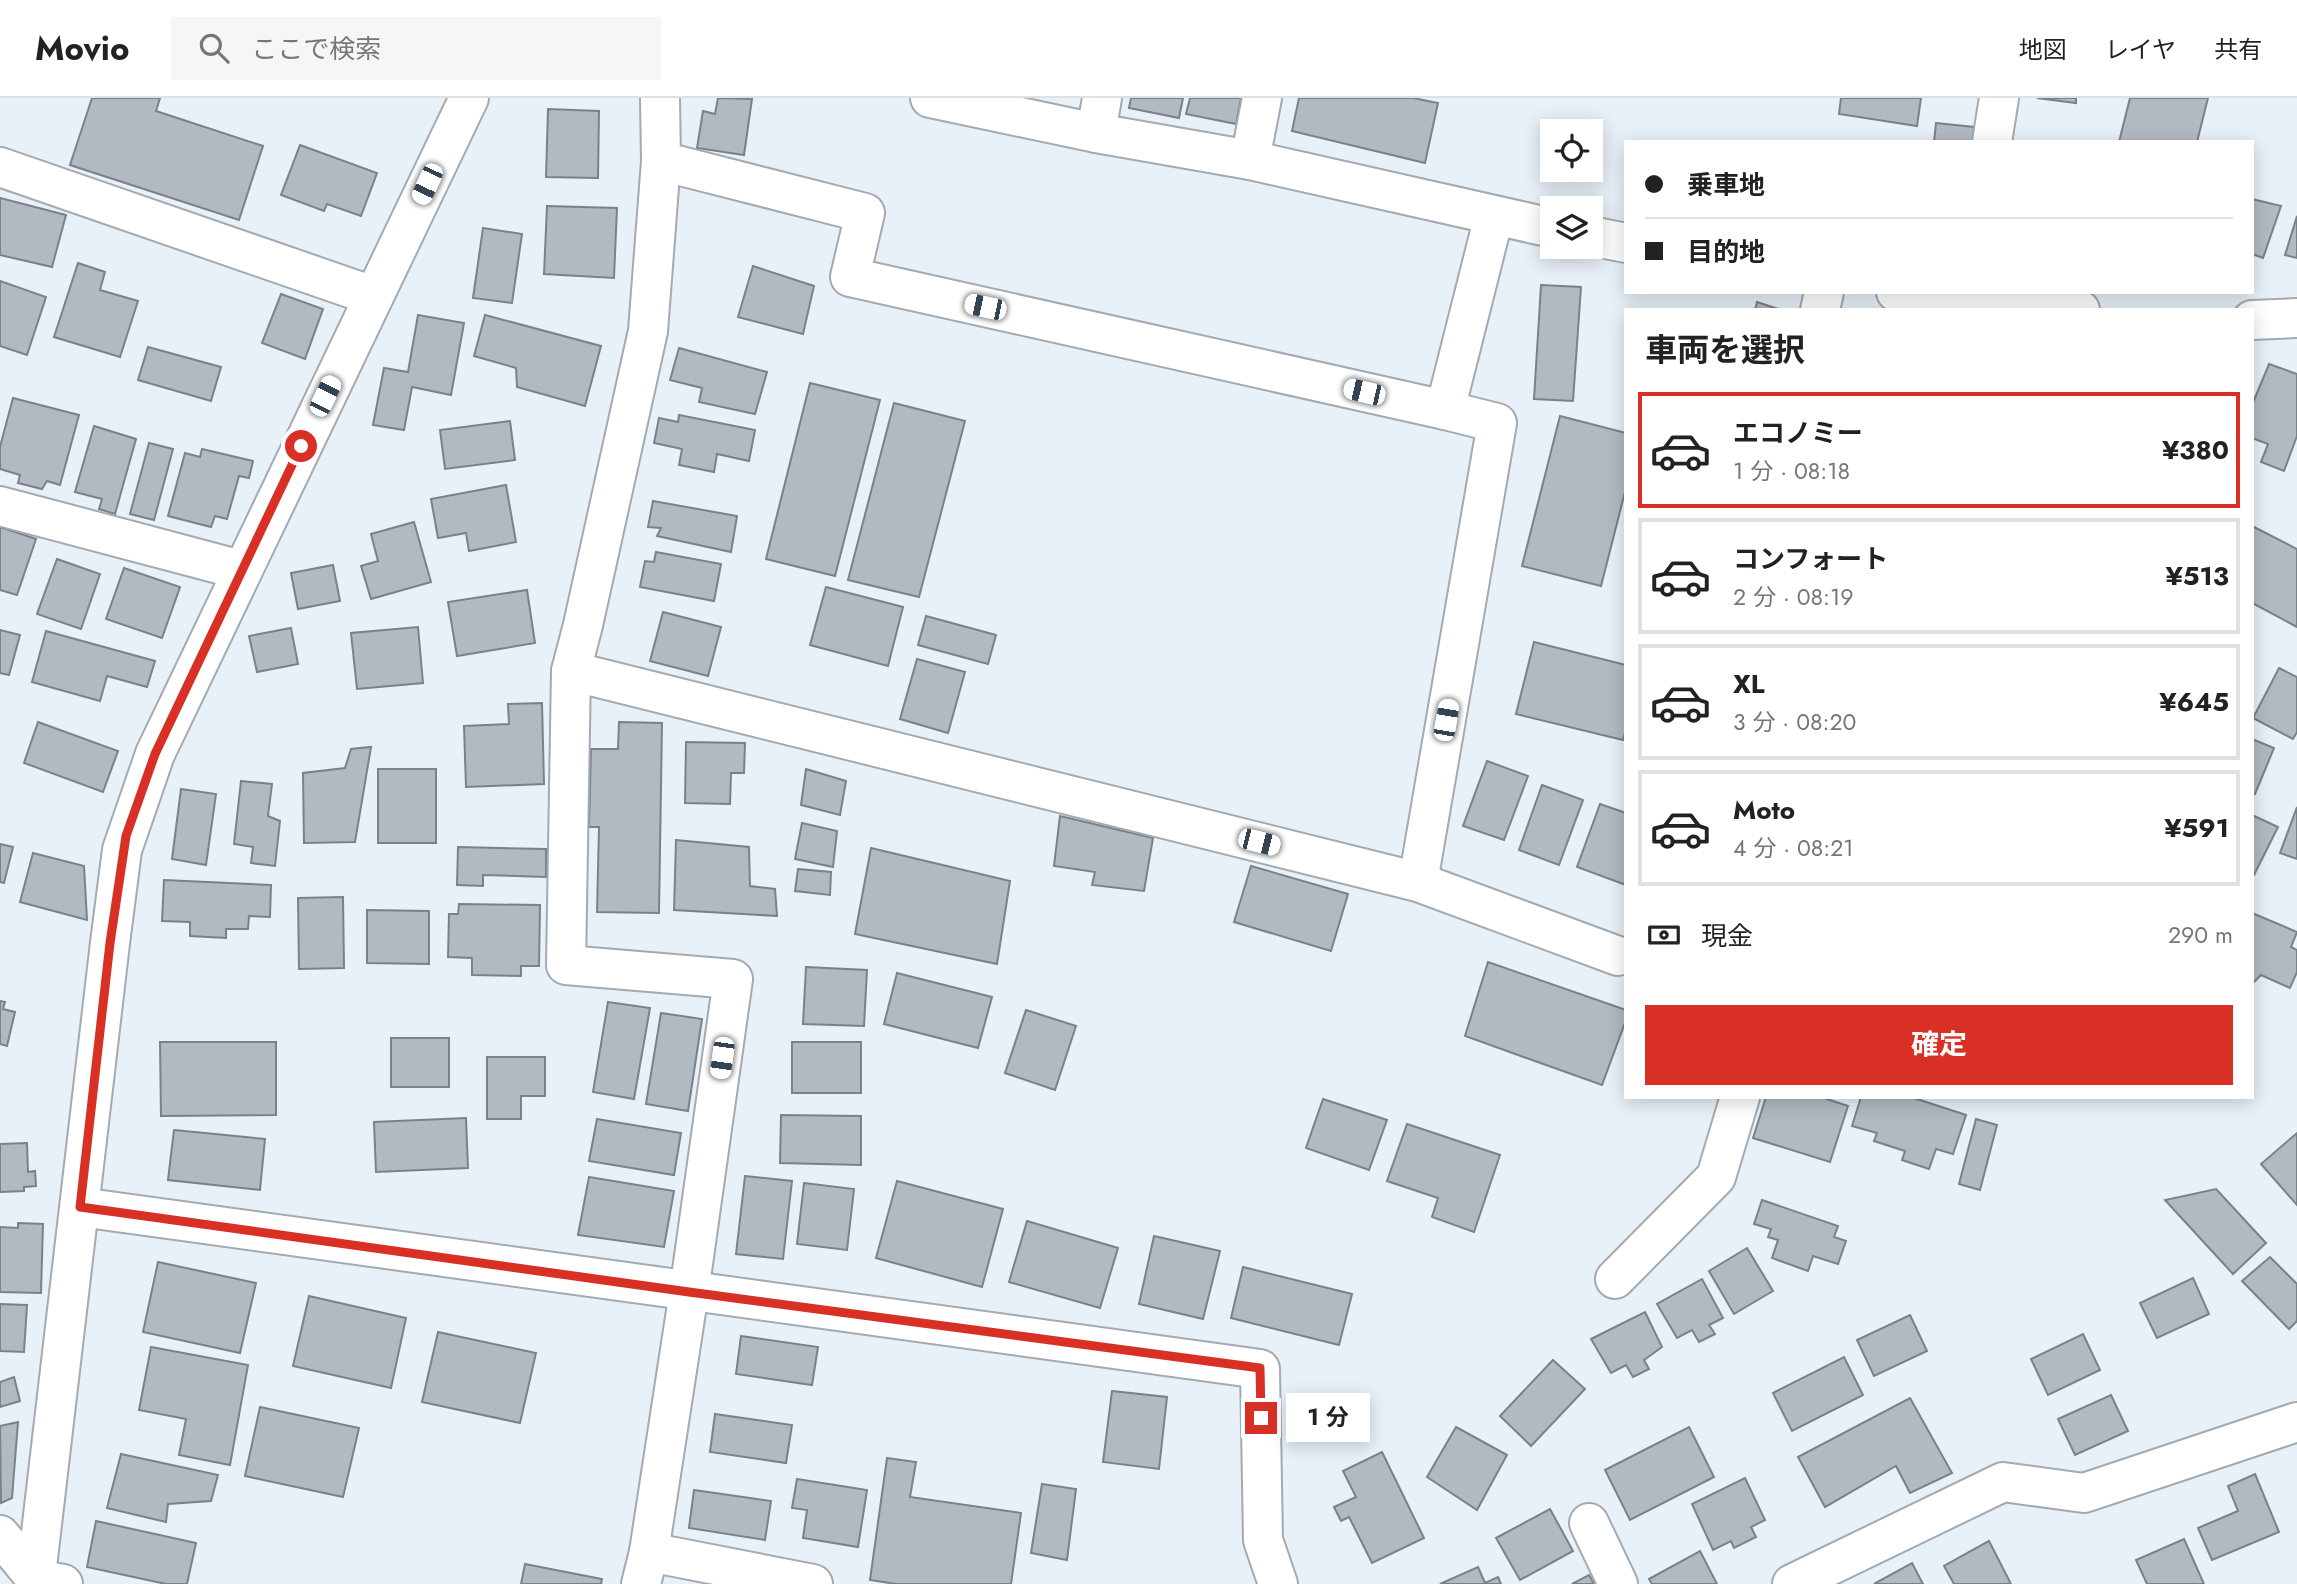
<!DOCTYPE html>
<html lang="ja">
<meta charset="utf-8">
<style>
body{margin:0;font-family:Jost,"Noto Sans JP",sans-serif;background:#f6f6f6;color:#222;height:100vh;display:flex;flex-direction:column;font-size:26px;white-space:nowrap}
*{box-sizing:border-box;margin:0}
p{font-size:23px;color:#767676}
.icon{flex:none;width:38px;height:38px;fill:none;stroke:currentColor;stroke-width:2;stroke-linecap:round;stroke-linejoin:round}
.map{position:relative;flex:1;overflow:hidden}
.details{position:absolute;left:1624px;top:210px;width:630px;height:791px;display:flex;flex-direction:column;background:#fff;border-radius:0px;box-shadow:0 4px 18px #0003}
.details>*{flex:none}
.guide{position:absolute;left:1624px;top:42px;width:630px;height:154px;border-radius:0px;box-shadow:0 4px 18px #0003;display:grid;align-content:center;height:154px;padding:0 21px;background:#fff}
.buttons{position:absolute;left:1540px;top:21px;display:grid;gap:14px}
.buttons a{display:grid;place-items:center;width:63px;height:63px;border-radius:0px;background:#fff;box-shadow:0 4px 18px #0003;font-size:35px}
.end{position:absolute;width:32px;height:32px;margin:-16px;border:9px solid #d93025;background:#fff;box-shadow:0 0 0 4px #fff}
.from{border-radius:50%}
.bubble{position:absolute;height:49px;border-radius:0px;background:#fff;box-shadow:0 4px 18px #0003;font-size:23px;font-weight:700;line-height:49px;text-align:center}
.car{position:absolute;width:21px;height:42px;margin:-21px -10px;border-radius:9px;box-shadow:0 0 5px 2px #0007;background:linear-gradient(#fff 24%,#345 0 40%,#fff 0 76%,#345 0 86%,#fff 0)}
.guide b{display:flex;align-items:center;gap:24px;height:66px;font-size:26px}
.guide b+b{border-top:2px solid #e0e0e0}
.guide i{width:18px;height:18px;background:#222}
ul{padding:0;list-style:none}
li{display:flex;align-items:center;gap:21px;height:116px;margin:0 14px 10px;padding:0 7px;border:4px solid #e0e0e0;border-radius:0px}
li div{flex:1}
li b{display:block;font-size:26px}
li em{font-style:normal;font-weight:700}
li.current{border-color:#d93025}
li>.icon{width:63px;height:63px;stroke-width:1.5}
h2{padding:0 21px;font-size:32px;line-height:84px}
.pay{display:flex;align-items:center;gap:18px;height:77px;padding:0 21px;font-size:26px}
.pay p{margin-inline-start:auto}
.primary-button{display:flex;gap:14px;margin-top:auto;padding:14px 21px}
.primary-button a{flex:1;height:80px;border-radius:0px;background:#d93025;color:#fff;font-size:28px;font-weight:700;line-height:80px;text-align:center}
header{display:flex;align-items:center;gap:42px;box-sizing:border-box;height:98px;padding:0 35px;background:#fff;border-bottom:2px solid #e0e0e0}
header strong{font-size:33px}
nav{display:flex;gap:38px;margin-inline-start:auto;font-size:24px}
.search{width:490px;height:63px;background:#f6f6f6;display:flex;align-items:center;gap:18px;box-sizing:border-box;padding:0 24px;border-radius:0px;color:#767676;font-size:26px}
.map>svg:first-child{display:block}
</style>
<header>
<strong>Movio</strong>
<div class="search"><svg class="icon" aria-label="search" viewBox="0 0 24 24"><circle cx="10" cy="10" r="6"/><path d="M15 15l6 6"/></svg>ここで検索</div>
<nav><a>地図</a><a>レイヤ</a><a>共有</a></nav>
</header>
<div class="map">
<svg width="2297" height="1486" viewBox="0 0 2297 1486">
<rect width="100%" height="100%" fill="#e8f0f8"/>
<g fill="#b2bac1" stroke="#7b8189" stroke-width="2">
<path d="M92 0H160L156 13 263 48 239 122 70 67Z"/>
<path d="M718 0 752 1 744 57 697 50 703 13 715 16Z"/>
<path d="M1131 0H1183L1179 20 1129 10Z"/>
<path d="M1190 0H1241L1236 26 1186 16Z"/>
<path d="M1299 0H1413L1438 5 1425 65 1292 33Z"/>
<path d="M1841 0H1921L1917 28 1839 16Z"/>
<path d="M2037 0H2076V5Z"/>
<path d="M2130 0H2208L2197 44H2119Z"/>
<path d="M548 11 599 13 598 80 546 79Z"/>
<path d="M1936 25 1974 29 1973 44H1934Z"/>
<path d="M300 47 377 75 361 118 327 106 324 113 281 97Z"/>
<path d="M0 100 66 117 52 169 0 157Z"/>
<path d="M2252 101 2281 108 2263 160 2252 156Z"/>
<path d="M547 108 617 110 614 180 544 176Z"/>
<path d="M2297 118V160L2285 157Z"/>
<path d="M483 130 522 136 512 205 473 200Z"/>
<path d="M78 165 105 174 100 192 138 203 120 259 54 239Z"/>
<path d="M753 168 814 188 803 236 738 219Z"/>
<path d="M0 183 46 199 27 257 0 248Z"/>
<path d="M1541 187 1581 189 1573 303 1534 301Z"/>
<path d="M281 196 323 211 305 261 262 245Z"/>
<path d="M1757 204 1781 212H1755Z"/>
<path d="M418 217 464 225 451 297 412 289 404 332 373 327 384 270 408 274Z"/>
<path d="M485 217 601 248 585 308 517 289 516 270 474 258Z"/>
<path d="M148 249 221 269 211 303 138 282Z"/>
<path d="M679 250 767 274 755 316 699 304 702 290 670 282Z"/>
<path d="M2269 266 2297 276V338L2284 373 2261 364 2268 346 2252 340V307Z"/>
<path d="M810 285 880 302 835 478 766 461Z"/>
<path d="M13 300 79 317 60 387 47 383 42 391 18 385 20 377 0 371V349Z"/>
<path d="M894 305 965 323 919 499 848 482Z"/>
<path d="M679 317 755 332 749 363 717 356 714 374 679 367 682 351 654 345 659 320 678 324Z"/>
<path d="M1560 318 1626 335V390L1601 488 1522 468Z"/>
<path d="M510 323 515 362 445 371 440 332Z"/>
<path d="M94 328 136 341 115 416 99 411 102 401 75 394Z"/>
<path d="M149 345 173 351 154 422 130 416Z"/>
<path d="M202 351 253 363 249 380 239 378 227 421 215 418 211 429 168 418 185 355 200 359Z"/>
<path d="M506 387 516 444 469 453 466 435 438 440 431 401Z"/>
<path d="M653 403 737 418 731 454 657 438 661 430 648 429Z"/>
<path d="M414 424 431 484 371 501 361 468 378 463 371 436Z"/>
<path d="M2252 428 2297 451V529L2252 505Z"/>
<path d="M0 429 36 441 17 497 0 492Z"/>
<path d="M656 454 721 466 714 503 640 489 645 463 654 464Z"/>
<path d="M57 461 100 476 81 531 37 516Z"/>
<path d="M333 467 340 503 298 511 291 475Z"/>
<path d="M124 470 180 489 162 540 106 521Z"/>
<path d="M826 489 903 509 888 568 810 547Z"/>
<path d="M527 492 535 545 457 558 448 504Z"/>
<path d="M663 514 721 529 708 578 650 563Z"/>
<path d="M926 518 996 537 988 566 918 547Z"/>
<path d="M418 529 423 585 357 591 351 535Z"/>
<path d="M291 530 298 566 257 574 249 538Z"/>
<path d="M0 532 20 537 9 577 0 575Z"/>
<path d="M46 533 155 563 147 589 107 578 100 603 32 584Z"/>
<path d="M1534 544 1626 567V631L1623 642 1516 616Z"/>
<path d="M917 561 965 574 948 635 900 621Z"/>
<path d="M2279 570 2297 579V634L2293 641 2253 620Z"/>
<path d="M542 605 544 686 466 689 464 628 509 626 508 606Z"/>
<path d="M38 624 118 653 103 694 24 665Z"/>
<path d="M619 624 662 625 659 815 597 814 599 729H589L591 651H618Z"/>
<path d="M2252 641 2274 650 2255 696 2252 695Z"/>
<path d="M686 644 745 645 744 675H731L730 706 685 705Z"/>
<path d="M371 649 355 744 304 745 303 675 345 670 351 651Z"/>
<path d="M1487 663 1528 678 1504 742 1463 728Z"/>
<rect x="378" y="671" width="58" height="74"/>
<path d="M806 671 846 683 840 717 801 707Z"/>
<path d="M241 683 272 686 268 718 280 723 275 768 251 765 253 749 234 746Z"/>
<path d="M1542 687 1583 702 1559 767 1519 752Z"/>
<path d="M181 691 216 696 206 767 172 761Z"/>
<path d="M1600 706 1626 715V787L1577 769Z"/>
<path d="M2297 709V761L2280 755Z"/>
<path d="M2252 717 2278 729 2254 777H2252Z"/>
<path d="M1060 718 1153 740 1144 793 1092 787 1095 774 1054 768Z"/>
<path d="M802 725 837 733 833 769 795 761Z"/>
<path d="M676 742 749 749 750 788 775 791 777 818 674 812Z"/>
<path d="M0 746 13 749 4 785 0 784Z"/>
<path d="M458 749 546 751V779L483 777V788L457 787Z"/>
<path d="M871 750 1010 783 997 866 855 836Z"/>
<path d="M33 755 84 768 87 822 20 804Z"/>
<path d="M1251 768 1348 796 1331 853 1234 824Z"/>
<path d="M798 771 831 774 830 797 795 793Z"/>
<path d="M164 782 271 787 270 819 249 818 248 831H226V840L190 838V824L162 823Z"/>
<path d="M343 799 344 870 299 871 298 800Z"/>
<path d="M459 806 540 807 539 868H521V878L472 877V860L448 859 449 816H458Z"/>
<path d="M367 812 429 813V866L367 865Z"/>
<path d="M2252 815 2297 834 2291 849 2297 852V874L2290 890 2261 877 2252 886Z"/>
<path d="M1488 864 1626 912V922L1602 987 1465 938Z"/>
<path d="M806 869 867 872 864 928 803 926Z"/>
<path d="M897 875 992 899 978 950 884 926Z"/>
<path d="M0 903 5 904 3 911 15 914 7 948 0 946Z"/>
<path d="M608 904 650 910 634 1001 593 994Z"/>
<path d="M1026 912 1076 928 1055 992 1005 975Z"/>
<path d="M661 915 702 921 688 1013 646 1006Z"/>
<rect x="391" y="940" width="58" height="49"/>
<path d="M160 944H276V1017L161 1018Z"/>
<rect x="792" y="944" width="69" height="51"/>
<path d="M487 959H545V998H521V1021H487Z"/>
<path d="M1766 999H1821L1848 1008 1830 1064 1753 1040Z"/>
<path d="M1861 999H1911L1966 1017 1953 1056 1936 1051 1929 1071 1902 1062 1905 1053 1874 1043 1877 1035 1852 1028Z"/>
<path d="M1323 1001 1387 1022 1369 1072 1306 1050Z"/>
<path d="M781 1017 861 1018V1067L780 1065Z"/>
<path d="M466 1020 468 1070 376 1074 374 1024Z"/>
<path d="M597 1021 681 1035 674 1077 589 1063Z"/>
<path d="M1976 1021 1997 1027 1980 1092 1959 1086Z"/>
<path d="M1407 1026 1500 1057 1474 1134 1432 1119 1438 1100 1387 1083Z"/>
<path d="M174 1032 265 1041 260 1092 168 1082Z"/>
<path d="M2297 1035V1107L2261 1066Z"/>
<path d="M27 1045 28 1074 35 1073 36 1088 24 1089V1093L0 1094V1046Z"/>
<path d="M745 1078 792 1083 783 1161 736 1156Z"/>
<path d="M589 1079 674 1093 664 1149 578 1137Z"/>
<path d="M897 1083 1003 1111 982 1189 876 1160Z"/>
<path d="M804 1085 854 1091 847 1152 797 1146Z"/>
<path d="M2216 1091 2266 1145 2233 1176 2165 1102Z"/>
<path d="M1762 1102 1838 1128 1834 1139 1846 1143 1838 1166 1813 1158 1808 1173 1772 1160 1778 1142 1768 1139 1771 1131 1754 1126Z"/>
<path d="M1027 1123 1118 1150 1100 1210 1009 1184Z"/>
<path d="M18 1125 43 1126 41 1195 0 1194V1129L18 1130Z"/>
<path d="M1154 1138 1220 1153 1203 1221 1139 1206Z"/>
<path d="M1747 1150 1773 1193 1734 1216 1709 1173Z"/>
<path d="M2270 1159 2297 1186V1223L2289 1231 2242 1183Z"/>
<path d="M158 1164 256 1185 240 1255 143 1234Z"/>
<path d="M1243 1169 1352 1196 1339 1247 1231 1220Z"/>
<path d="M2193 1180 2209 1216 2157 1240 2140 1205Z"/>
<path d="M1702 1181 1723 1220 1709 1227 1715 1236 1699 1244 1692 1232 1677 1240 1657 1206Z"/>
<path d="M309 1198 406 1220 391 1290 293 1268Z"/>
<path d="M0 1206 27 1207 24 1254 0 1253Z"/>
<path d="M1645 1214 1662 1249 1644 1262 1649 1271 1633 1279 1626 1267 1611 1275 1591 1241Z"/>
<path d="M1910 1217 1927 1253 1874 1278 1857 1242Z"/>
<path d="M438 1234 536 1255 520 1325 422 1304Z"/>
<path d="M2083 1236 2100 1272 2048 1297 2031 1261Z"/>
<path d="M741 1238 818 1249 812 1287 736 1276Z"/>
<path d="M151 1249 248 1267 230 1367 179 1357 186 1321 139 1312Z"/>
<path d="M1844 1259 1863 1297 1792 1333 1773 1295Z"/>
<path d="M1553 1262 1585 1291 1531 1348 1500 1318Z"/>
<path d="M14 1279 20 1303 0 1309V1284Z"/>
<path d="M1112 1293 1167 1299 1159 1371 1103 1364Z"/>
<path d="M2111 1297 2128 1333 2075 1357 2058 1321Z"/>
<path d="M1910 1300 1952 1375 1910 1395 1896 1368 1825 1409 1798 1359Z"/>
<path d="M260 1309 359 1330 343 1399 245 1378Z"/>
<path d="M715 1316 792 1327 786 1365 710 1354Z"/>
<path d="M18 1324 12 1400 1 1405 0 1328Z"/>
<path d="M1456 1329 1507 1357 1477 1412 1427 1379Z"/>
<path d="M1689 1329 1714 1379 1630 1422 1605 1372Z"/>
<path d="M1382 1354 1424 1440 1372 1465 1349 1419 1341 1423 1334 1409 1356 1399 1343 1373Z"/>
<path d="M121 1356 218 1377 211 1403 168 1406 166 1424 107 1410Z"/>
<path d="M887 1360 916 1364 910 1399 1021 1415 1011 1486H896L870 1482Z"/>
<path d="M2255 1376 2279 1434 2212 1462 2198 1430 2238 1413 2228 1388Z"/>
<path d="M1745 1380 1765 1422 1751 1429 1756 1439 1734 1450 1731 1443 1713 1452 1692 1406Z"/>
<path d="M797 1381 867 1392 858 1449 803 1440 807 1412 792 1410Z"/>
<path d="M1042 1386 1076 1391 1067 1462 1031 1455Z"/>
<path d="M694 1392 771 1403 765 1442 689 1430Z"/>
<path d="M1550 1411 1573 1453 1520 1482 1496 1440Z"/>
<path d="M96 1423 196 1445 187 1486H166L87 1469Z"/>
<path d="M2184 1441 2204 1486H2147L2136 1462Z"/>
<path d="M1989 1443 2011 1486H1954L1944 1468Z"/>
<path d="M1700 1453 1717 1486H1652L1649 1481Z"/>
<path d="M1912 1465 1923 1486H1874Z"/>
<path d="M525 1466 602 1481 601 1486H521Z"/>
<path d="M1478 1469 1485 1485 1498 1479 1501 1486H1440Z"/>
<path d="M1589 1477 1594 1486H1572Z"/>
</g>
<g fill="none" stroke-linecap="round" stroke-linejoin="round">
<g stroke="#a3aab1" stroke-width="42">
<g id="minor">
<path d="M930 0 1096 35 1250 62 1552 130"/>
<path d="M1096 35 1102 0"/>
<path d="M1992 44 1999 0"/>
<path d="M1250 62 1262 0"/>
<path d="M661 63 865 115 850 179 1445 312"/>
<path d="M0 69 373 198"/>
<path d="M1591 138 1626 145"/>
<path d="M1896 194 1997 207 2080 212"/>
<path d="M1820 212 1824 194"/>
<path d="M2252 222 2297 220"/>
<path d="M0 408 241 472"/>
<path d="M571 573 1418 784 1618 858"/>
<path d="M1418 784 1497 325 1445 312 1494 118"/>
<path d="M80 1109 1260 1271 1263 1442 1278 1486"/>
<path d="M1615 1181 1716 1079 1740 999"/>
<path d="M1589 1425 1618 1486"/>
<path d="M0 1437 36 1481 63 1486"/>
<path d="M649 1454 813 1486"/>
<path d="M35 1486 110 845 122 752 155 656 469 0"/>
<path d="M641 1486 649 1454 689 1194 733 881 566 867 571 573 583 527 648 233 661 63 660 0"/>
<path d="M1792 1486 2003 1384 2084 1395 2297 1324"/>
</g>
</g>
<use href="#minor" stroke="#fff" stroke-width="38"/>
</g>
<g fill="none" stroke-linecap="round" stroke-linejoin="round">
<path stroke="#d93025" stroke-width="9" d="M301 348 155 656 126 738 110 845 80 1109 689 1194 1260 1270 1261 1320"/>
</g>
</svg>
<div class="buttons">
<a><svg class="icon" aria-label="locate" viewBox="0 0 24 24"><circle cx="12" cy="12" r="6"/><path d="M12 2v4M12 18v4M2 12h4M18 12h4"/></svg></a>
<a><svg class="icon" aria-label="layers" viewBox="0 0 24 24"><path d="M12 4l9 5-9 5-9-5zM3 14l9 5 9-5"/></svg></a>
</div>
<i class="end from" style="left:301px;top:348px"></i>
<i class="end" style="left:1261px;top:1320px"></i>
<div class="bubble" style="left:1286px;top:1295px;width:84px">1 分</div>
<i class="car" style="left:427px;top:86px;rotate:205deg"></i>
<i class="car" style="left:985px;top:209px;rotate:282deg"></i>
<i class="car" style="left:1364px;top:294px;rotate:283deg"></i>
<i class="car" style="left:325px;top:298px;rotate:26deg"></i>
<i class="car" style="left:1446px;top:622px;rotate:10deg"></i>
<i class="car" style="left:1259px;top:744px;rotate:104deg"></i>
<i class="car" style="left:722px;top:960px;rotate:188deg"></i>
<div class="guide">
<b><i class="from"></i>乗車地</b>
<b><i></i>目的地</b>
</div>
<section class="details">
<h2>車両を選択</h2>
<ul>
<li class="current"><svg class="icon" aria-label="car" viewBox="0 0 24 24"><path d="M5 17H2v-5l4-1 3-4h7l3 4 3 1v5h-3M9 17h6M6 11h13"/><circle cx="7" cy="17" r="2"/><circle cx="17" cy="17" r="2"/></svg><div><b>エコノミー</b><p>1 分 · 08:18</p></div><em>¥380</em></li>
<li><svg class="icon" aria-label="car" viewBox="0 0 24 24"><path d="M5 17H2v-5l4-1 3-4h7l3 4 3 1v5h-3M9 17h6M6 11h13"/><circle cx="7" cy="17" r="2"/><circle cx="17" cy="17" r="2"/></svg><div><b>コンフォート</b><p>2 分 · 08:19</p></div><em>¥513</em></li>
<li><svg class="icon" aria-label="car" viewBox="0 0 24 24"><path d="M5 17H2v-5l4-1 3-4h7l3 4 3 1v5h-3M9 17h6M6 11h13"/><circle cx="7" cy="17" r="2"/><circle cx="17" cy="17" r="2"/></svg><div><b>XL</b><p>3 分 · 08:20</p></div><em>¥645</em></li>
<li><svg class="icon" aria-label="car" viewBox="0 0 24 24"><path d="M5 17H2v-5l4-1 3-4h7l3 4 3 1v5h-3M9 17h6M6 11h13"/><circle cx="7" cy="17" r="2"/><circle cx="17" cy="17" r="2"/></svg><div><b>Moto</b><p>4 分 · 08:21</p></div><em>¥591</em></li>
</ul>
<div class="pay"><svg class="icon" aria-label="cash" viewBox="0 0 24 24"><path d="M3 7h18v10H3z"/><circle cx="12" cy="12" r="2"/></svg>現金<p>290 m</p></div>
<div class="primary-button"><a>確定</a></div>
</section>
</div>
